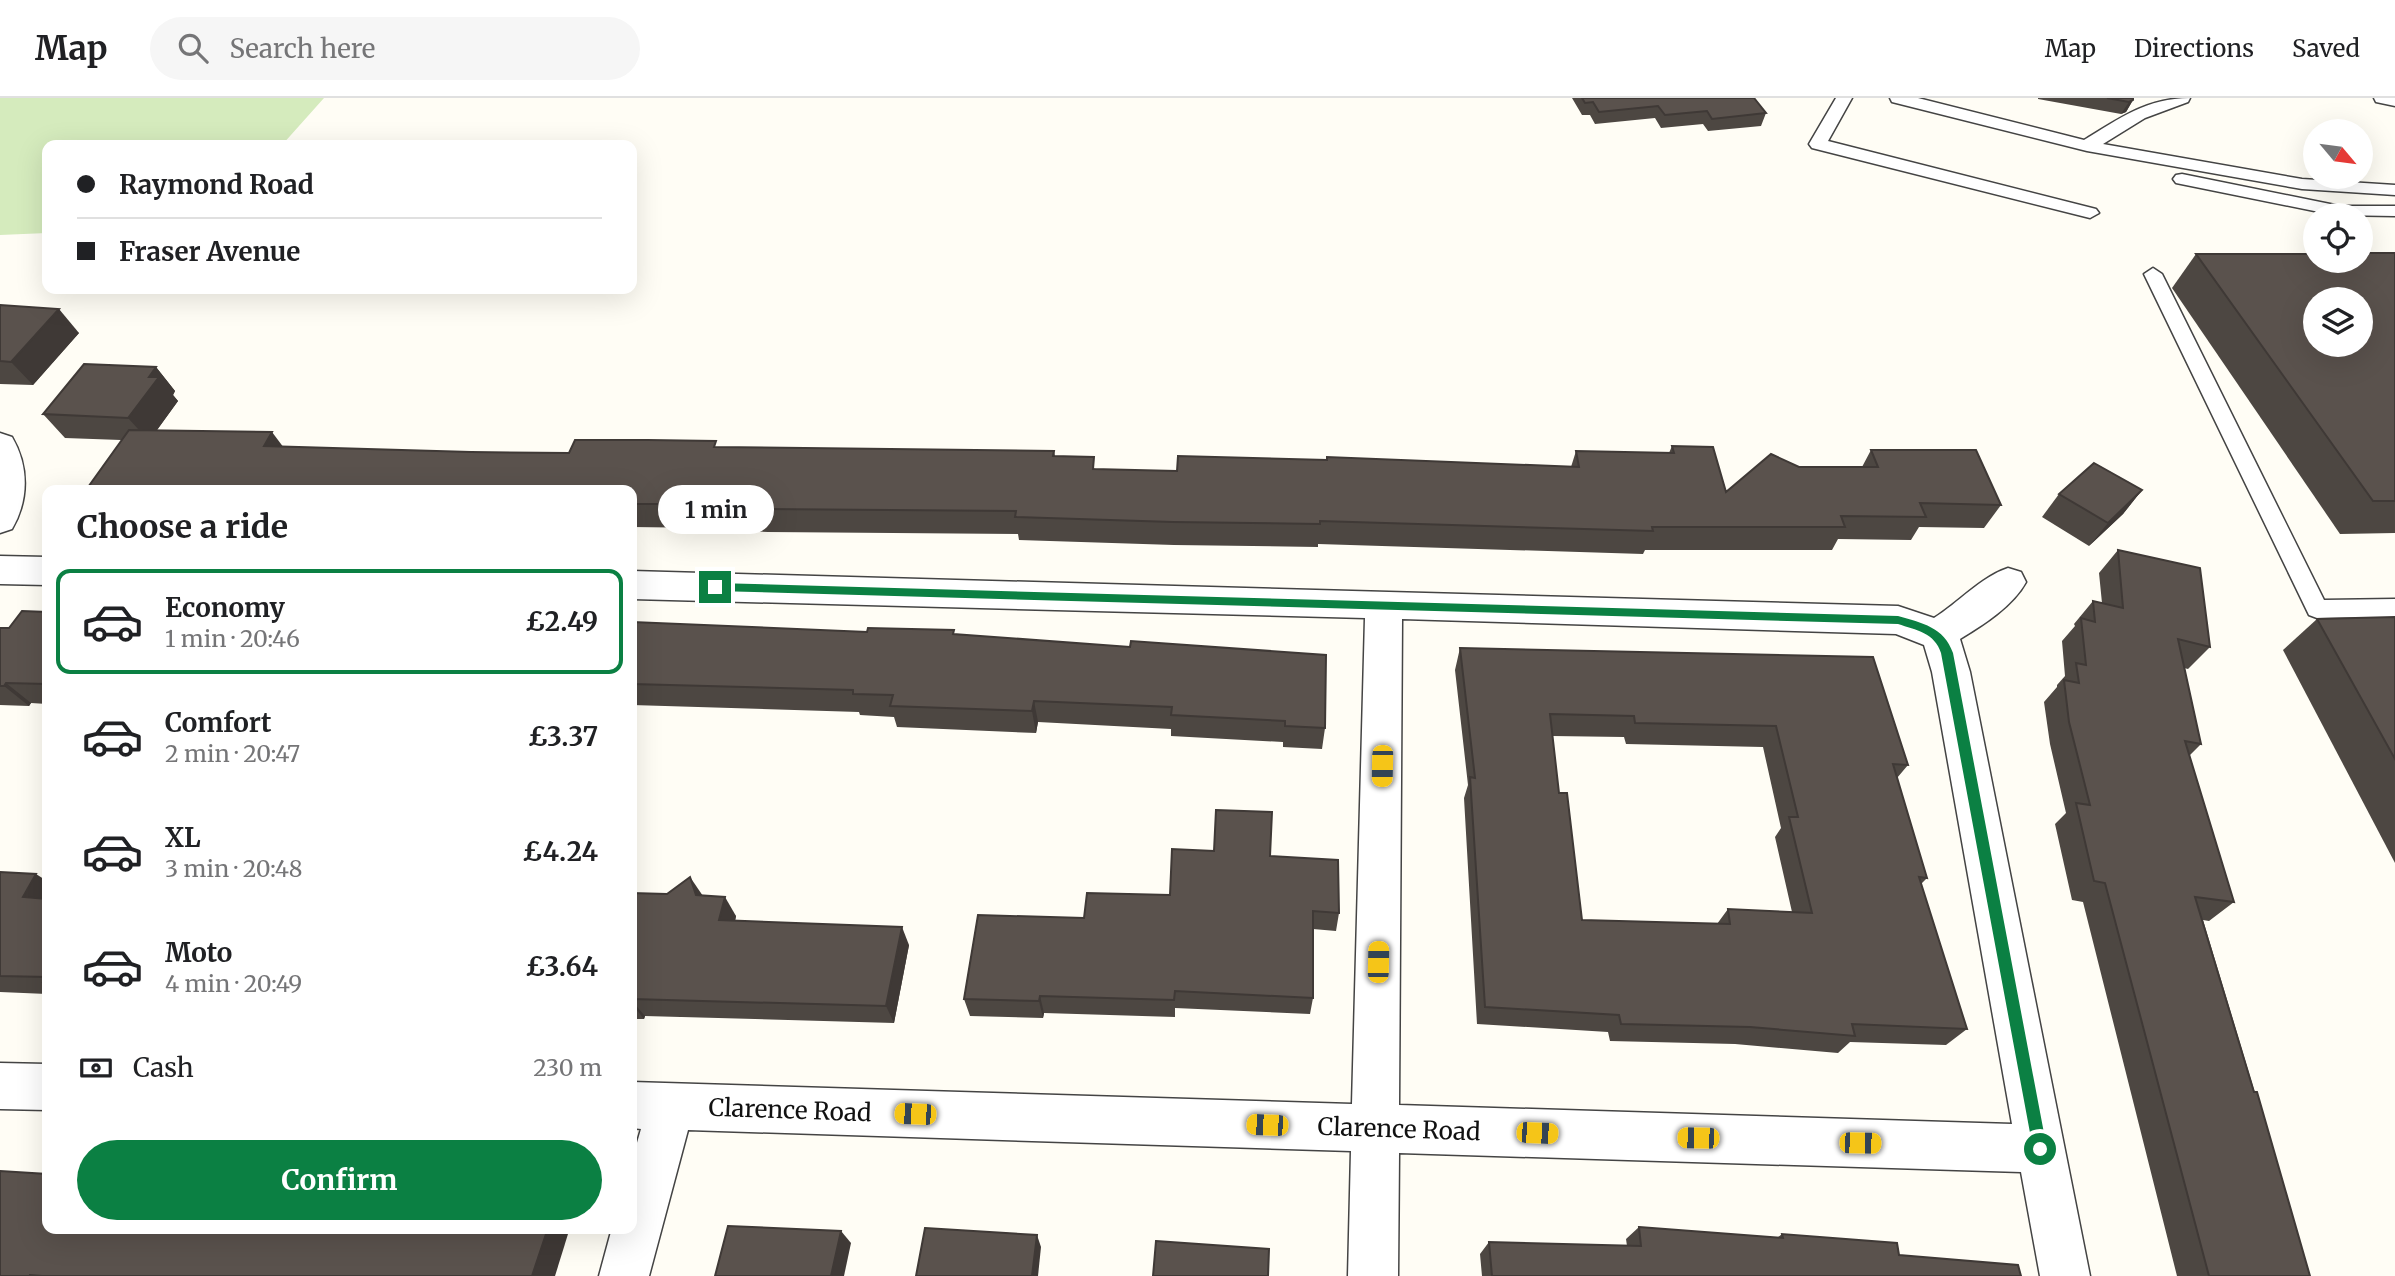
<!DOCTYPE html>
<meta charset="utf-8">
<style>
body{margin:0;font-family:Merriweather,serif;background:#f6f6f6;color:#202124;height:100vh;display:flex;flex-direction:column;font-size:26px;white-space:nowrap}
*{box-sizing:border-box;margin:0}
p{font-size:23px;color:#757577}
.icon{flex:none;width:38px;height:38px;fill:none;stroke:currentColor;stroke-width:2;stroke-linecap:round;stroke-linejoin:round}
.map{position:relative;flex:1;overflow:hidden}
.panel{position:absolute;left:42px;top:387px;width:595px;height:749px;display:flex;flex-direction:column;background:#fff;border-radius:14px;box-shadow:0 7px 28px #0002}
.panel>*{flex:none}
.hud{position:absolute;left:42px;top:42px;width:595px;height:154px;border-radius:14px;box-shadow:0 7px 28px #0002;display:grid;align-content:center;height:154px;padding:0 35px;background:#fff}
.needle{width:46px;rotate:119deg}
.tools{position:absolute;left:2303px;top:21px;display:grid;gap:14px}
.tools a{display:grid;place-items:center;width:70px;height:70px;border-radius:50%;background:#fff;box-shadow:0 7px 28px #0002;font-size:35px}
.end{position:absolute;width:32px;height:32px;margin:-16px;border:9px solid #0b8043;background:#fff;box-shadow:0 0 0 4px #fff}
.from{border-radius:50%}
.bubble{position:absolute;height:49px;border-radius:24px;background:#fff;box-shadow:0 7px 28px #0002;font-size:23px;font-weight:700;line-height:49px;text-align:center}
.car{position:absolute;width:21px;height:42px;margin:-21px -10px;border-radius:9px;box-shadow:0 0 5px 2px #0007;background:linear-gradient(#f5c518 24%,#345 0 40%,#f5c518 0 76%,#345 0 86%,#f5c518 0)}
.hud b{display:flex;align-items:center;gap:24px;height:66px;font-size:26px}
.hud b+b{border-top:2px solid #e0e0e0}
.hud i{width:18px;height:18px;background:#202124}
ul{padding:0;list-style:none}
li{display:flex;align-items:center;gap:21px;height:105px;margin:0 14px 10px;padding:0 21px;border:4px solid transparent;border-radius:14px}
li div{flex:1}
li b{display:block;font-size:26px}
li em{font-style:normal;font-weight:700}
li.on{border-color:#0b8043}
li>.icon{width:63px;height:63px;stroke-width:1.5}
h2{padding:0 35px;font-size:32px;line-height:84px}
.pay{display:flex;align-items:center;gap:18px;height:77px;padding:0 35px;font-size:26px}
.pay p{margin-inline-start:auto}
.button{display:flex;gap:14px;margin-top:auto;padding:14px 35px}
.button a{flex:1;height:80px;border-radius:42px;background:#0b8043;color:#fff;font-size:28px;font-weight:700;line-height:80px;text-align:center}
header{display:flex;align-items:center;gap:42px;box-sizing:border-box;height:98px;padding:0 35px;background:#fff;border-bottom:2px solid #e0e0e0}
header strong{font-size:33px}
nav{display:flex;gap:38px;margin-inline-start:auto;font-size:24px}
.search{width:490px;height:63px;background:#f6f6f6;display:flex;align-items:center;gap:18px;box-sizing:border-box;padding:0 24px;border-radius:38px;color:#757577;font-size:26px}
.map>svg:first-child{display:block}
</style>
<header>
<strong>Map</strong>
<div class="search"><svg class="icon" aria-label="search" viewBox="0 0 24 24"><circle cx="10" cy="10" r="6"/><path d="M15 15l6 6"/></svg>Search here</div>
<nav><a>Map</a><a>Directions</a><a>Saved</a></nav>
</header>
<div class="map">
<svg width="2395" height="1178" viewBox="0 0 2395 1178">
<rect width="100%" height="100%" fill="#fffdf5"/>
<path fill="#d5ebbd" d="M0 0H324L282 47H47V135L0 137Z"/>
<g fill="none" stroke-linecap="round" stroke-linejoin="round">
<g stroke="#444" stroke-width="3">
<g id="lane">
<path d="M1836 0H1852L1828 43 2096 111 2099 115 2090 120 1812 50 1809 46Z"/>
<path d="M1890 0H1918L2084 42C2120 20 2147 0 2190 0L2188 4 2145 20 2103 46 2302 81 2395 87V97L2302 91 2087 53 1892 4Z"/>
<path d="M2374 0H2395V8L2376 4Z"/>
<path d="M2182 76 2340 108H2395V118L2334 117 2176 85 2173 81 2176 77Z"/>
<path d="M2153 170 2162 176 2324 502 2395 501V519L2317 520 2309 517 2144 176Z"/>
</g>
</g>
<g stroke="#444" stroke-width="3">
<g id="street">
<path d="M0 335 12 339C29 368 29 402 12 431L0 435Z"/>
<path d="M0 458 47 459V487L0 486Z"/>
<path d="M2008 470 2021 474 2026 484C2013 508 1983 527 1960 541L1970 574 2090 1178H2040L2021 1074 1399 1055 1398 1178H1348L1351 1053 688 1032 649 1178H599L612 1130H632V1062L641 1031 632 1030V984L1352 1006 1365 520 632 501V473L1898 508 1934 520C1958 505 1981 479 2008 470ZM1402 521 1896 536 1924 547 1932 574 2012 1026 1399 1007Z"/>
<path d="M0 965 47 966V1012L0 1011Z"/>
</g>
</g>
<use href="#lane" fill="#fff" fill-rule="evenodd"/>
<use href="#street" fill="#fff" fill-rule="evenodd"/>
</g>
<g fill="#4d4742" fill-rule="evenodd">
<path d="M1572 0H1754L1766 15 1761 28 1708 33 1703 26 1661 30 1655 20 1595 26 1590 17H1582Z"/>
<path d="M2038 0H2133V2L2126 14 2121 16 2038 1Z"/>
<path d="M2395 155V435L2340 436 2172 190 2196 156Z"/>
<path d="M0 207 79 235 33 287 0 286Z"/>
<path d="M156 269 175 293 173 297 178 303 157 332 283 349 471 354 569 355 718 349 1054 353 1055 358 1096 371 1177 373 1571 369 1576 353 1669 355 1672 348 1726 394 1799 369H1862L1871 352 2001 407 1984 430 1919 429 1911 442 1838 441 1832 452H1645L1643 456 1318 446V449L1174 447 1019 442 1018 436 768 434 713 432 711 430 632 429V392L121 342 65 340 43 316Z"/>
<path d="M2142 392 2123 416 2089 448 2042 419 2059 396Z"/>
<path d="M2118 452 2210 549 2188 571 2184 570 2201 646 2189 658 2234 804 2209 823 2203 822 2310 1178H2177L2083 804 2072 802 2055 726 2066 715 2050 646 2044 604 2057 589V587L2065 578 2062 543 2075 528 2074 526 2093 503 2102 505 2099 475Z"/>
<path d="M47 514V606L31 605 29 608 0 607V530H9Z"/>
<path d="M2395 519V765L2283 552 2317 521Z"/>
<path d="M632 524 867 534 955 536 1325 630 1322 651 1283 649V644L1171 638V631L1038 624 1036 635 897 629 894 619 860 617 859 614 632 607Z"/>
<path d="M1460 550 1873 559 1908 667 1897 680 1927 780 1921 786 1967 931 1946 947 1850 944 1838 955 1735 946 1610 943 1608 934 1477 926 1464 700 1468 687 1455 572ZM1552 638 1624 639 1626 646 1763 649 1781 730 1775 739 1792 814 1728 811 1717 826 1582 822 1559 695Z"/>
<path d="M1270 758 1339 815 1336 833 1313 831V900L1310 916 1175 910V919L1044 915 1043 920 970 918 964 901 1084 820 1170 797Z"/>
<path d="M0 774 47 783V896L0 894Z"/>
<path d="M632 795 703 798 736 818 735 823 909 847 894 925 645 918 644 921H632Z"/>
<path d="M1639 1129 1777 1140 1782 1136 2021 1178H1482L1480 1156 1489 1144 1627 1148 1626 1141Z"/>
</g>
<g fill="#3f3936">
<path d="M2133 2 2126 14 2121 16 2129 4Z"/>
<path d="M59 211 79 235 33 287 11 264Z"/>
<path d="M156 269 175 293 173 297 178 303 149 343 128 320 149 279Z"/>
<path d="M272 334 290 358 264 348Z"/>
<path d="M2142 392 2123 416 2089 448 2108 425Z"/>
<path d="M6 585 31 605 29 608 4 588Z"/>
<path d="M1034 603 1038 624 1036 635 1032 613Z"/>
<path d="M36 776 47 783V815L23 799Z"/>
<path d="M690 779 703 798 696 797Z"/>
<path d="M725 799 736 818 731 841 719 822Z"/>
<path d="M902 829 909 847 894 925 886 908Z"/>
<path d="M1040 898 1044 915 1043 920 1039 903Z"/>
<path d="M632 903 645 918 644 921 632 906Z"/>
<path d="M548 1130H560L568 1136 555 1178H532Z"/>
<path d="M841 1133 851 1145 844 1178H831Z"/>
<path d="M1037 1137 1041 1149 1038 1178H1032Z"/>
</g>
<g fill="#5a524d" stroke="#3f3936" stroke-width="2" fill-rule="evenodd">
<path d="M1582 0H1754L1766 15 1712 21 1707 13 1665 17 1658 8 1599 14 1593 4 1585 5Z"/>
<path d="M2107 0H2133V2L2129 4Z"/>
<path d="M2361 155H2395V403H2373L2196 156H2315V163H2361ZM2315 201H2361V247H2315Z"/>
<path d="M0 207 59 211 11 264 0 263Z"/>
<path d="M84 266 156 269 149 279H159L128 320 43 316Z"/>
<path d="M129 332 272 334 264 348 471 354 569 355 575 342H648L716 343 714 349 1054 353 1053 358 1094 359 1093 371 1177 373 1178 358 1327 362V359L1579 369 1576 353 1674 355 1672 348 1713 349 1726 394 1771 356 1799 369H1878L1871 352H1976L2001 407 1920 405 1926 419 1841 418 1845 429H1652L1653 433 1320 423V426L1173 424 1015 419 1016 413 759 411 703 409 704 406H632V392H86Z"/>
<path d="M2094 365 2142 392 2108 425 2059 396Z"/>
<path d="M2118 452 2200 470 2210 549 2178 541 2201 646 2185 643 2234 804 2195 799 2254 994H2257L2310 1178H2209L2105 785 2094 783 2076 705 2090 707 2069 624 2064 582 2079 585 2076 565 2086 567 2081 520 2095 524 2093 503 2123 510Z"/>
<path d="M22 513 47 514V586L6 585 4 588H0V530H9Z"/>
<path d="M2395 519V661L2317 521Z"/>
<path d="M632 524 867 534 868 530 954 532 953 536 1130 549 1131 543 1326 557 1325 630 1285 628V623L1171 617 1172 609 1034 603 1032 613 890 608 893 597 853 596V592L632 586Z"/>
<path d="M1460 550 1873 559 1908 667 1893 666 1927 780 1919 779 1967 931 1852 926 1855 938 1750 929 1621 926 1619 917 1485 909 1470 679 1475 680ZM1550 616 1634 618 1635 625 1776 628 1798 719H1789L1812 815 1728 811 1730 826 1582 822 1567 695H1559Z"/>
<path d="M1216 712 1272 714 1270 758 1338 762 1339 815 1313 813V900L1175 893 1174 902 1040 898 1039 903 964 901 978 817 1084 820 1087 795 1170 797 1172 751 1214 753Z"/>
<path d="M0 774 36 776 23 799 47 801V885L43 884 46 879 0 878Z"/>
<path d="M690 779 696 797 725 799 719 822 902 829 886 908 632 901V795L667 796Z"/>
<path d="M0 1073 47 1076V1130H548L532 1178H42L30 1177V1178H0Z"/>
<path d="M728 1128 841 1133 831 1178H715Z"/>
<path d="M1639 1129 1783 1140 1782 1136 1897 1145 1899 1157 2018 1167 2021 1178H1492L1489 1144 1641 1148Z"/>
<path d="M925 1130 1037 1137 1032 1178H916Z"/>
<path d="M1156 1143 1269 1151 1268 1178H1153Z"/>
</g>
<path fill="#0b8043" d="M715 485 1898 518C1922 525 1944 529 1953 555L2047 1051 2045 1056 2040 1058 2033 1051 1941 555C1935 535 1916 532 1898 526L715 493 710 489Z"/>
<g text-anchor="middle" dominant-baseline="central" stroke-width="7" stroke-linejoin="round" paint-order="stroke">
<g font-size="24" fill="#111" stroke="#fff">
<text transform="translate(790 1012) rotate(2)">Clarence Road</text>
<text transform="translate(1399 1031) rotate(2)">Clarence Road</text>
</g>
</g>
</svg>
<div class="tools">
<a><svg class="needle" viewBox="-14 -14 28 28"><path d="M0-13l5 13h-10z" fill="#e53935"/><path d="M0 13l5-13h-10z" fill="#757577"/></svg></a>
<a><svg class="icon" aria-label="locate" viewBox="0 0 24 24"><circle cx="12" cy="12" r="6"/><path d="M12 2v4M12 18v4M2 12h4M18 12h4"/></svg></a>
<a><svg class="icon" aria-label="layers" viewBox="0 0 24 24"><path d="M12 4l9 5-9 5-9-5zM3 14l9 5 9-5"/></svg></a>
</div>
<i class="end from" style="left:2040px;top:1051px"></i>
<i class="end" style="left:715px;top:489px"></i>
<div class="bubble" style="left:658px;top:387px;width:116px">1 min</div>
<i class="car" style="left:1382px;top:668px;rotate:181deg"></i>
<i class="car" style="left:1378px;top:864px;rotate:1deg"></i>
<i class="car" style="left:915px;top:1016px;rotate:272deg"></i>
<i class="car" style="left:1267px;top:1027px;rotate:272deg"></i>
<i class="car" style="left:1537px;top:1035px;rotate:92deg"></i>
<i class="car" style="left:1698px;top:1040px;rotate:271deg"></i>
<i class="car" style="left:1860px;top:1045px;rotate:91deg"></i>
<div class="hud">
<b><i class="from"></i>Raymond Road</b>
<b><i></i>Fraser Avenue</b>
</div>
<section class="panel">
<h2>Choose a ride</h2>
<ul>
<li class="on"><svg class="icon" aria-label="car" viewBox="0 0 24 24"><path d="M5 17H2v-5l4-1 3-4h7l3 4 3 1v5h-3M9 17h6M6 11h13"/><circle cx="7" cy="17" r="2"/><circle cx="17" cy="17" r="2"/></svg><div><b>Economy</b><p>1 min · 20:46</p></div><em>£2.49</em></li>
<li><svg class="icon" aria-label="car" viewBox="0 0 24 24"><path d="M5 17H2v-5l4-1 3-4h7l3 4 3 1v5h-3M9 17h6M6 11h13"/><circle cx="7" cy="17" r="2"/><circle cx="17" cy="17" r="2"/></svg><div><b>Comfort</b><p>2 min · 20:47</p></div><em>£3.37</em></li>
<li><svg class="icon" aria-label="car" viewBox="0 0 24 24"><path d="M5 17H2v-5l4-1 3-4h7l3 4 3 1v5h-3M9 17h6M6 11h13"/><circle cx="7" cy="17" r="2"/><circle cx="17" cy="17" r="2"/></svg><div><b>XL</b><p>3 min · 20:48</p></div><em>£4.24</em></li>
<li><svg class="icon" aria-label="car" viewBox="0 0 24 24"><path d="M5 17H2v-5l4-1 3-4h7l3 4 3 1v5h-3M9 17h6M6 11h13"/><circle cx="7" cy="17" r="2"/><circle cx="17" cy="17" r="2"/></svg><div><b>Moto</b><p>4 min · 20:49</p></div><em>£3.64</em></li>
</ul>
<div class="pay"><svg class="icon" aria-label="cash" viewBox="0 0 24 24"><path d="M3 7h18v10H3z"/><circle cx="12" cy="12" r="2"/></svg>Cash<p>230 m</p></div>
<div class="button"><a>Confirm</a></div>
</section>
</div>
